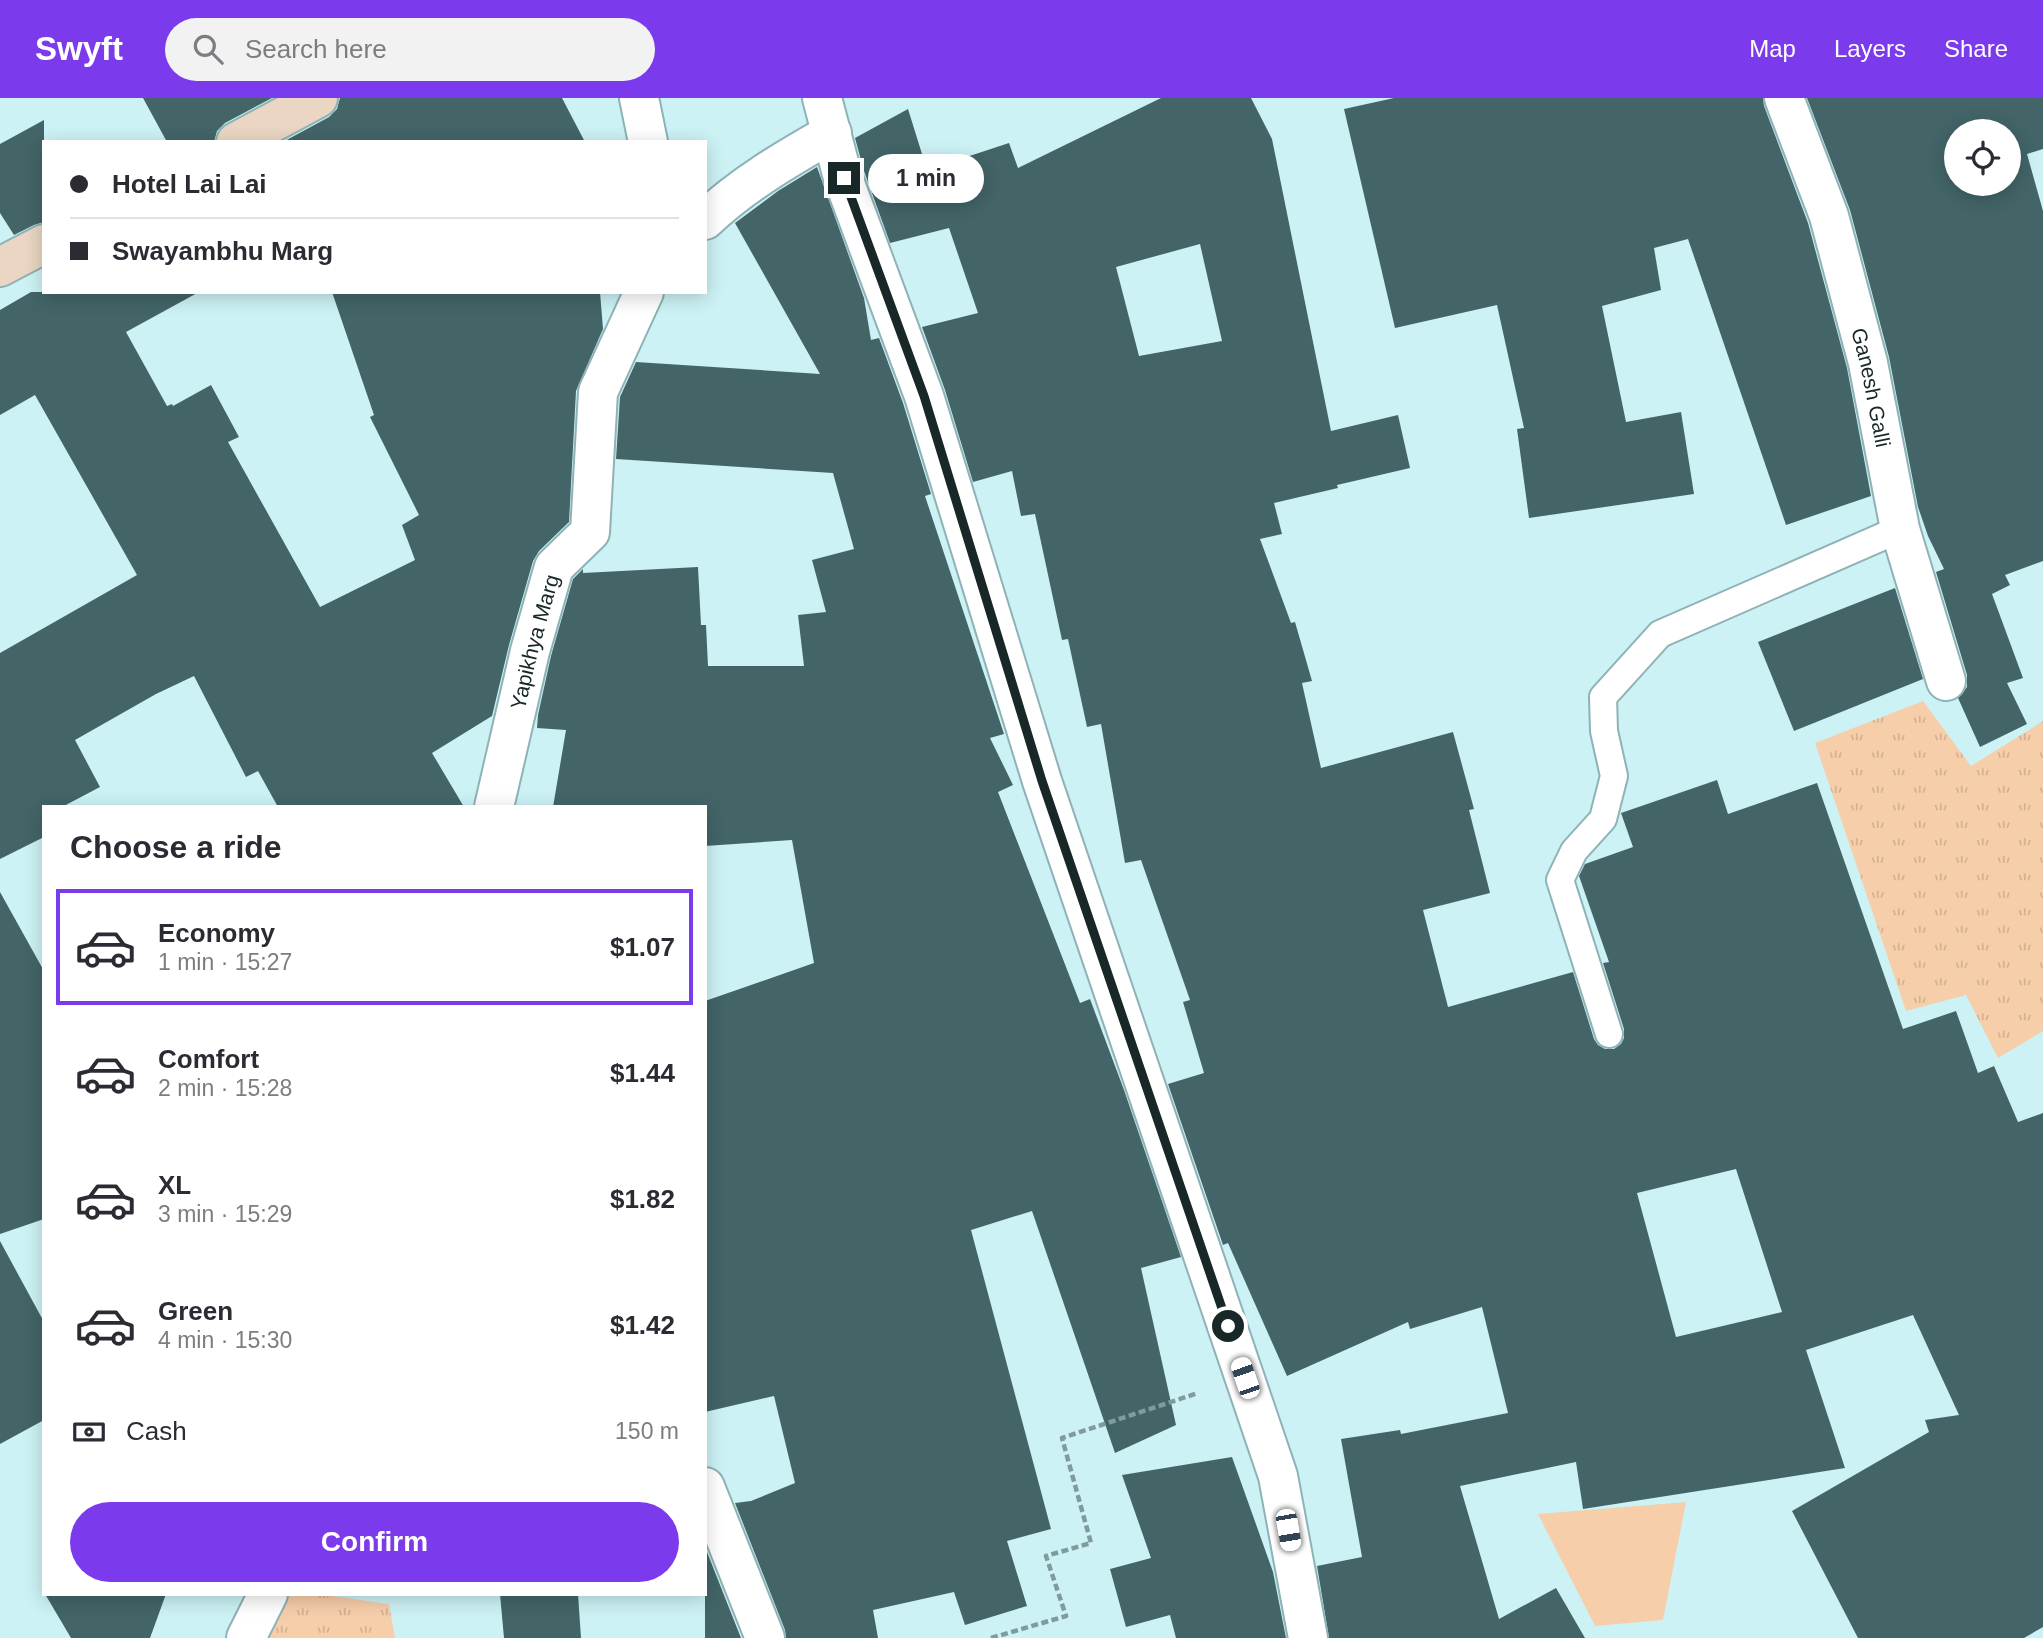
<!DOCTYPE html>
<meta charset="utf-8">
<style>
body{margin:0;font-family:Arial,sans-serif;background:#f2f2f3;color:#2b2b33;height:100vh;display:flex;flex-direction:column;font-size:26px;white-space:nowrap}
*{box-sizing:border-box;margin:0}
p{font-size:23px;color:#7c7c81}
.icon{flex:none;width:38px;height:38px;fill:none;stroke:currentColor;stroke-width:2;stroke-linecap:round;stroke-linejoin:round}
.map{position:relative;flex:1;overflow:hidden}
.details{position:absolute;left:42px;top:707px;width:665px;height:791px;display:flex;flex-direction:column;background:#fff;border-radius:0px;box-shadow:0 4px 18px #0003}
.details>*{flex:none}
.hud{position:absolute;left:42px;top:42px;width:665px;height:154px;border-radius:0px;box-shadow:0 4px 18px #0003;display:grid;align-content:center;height:154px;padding:0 28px;background:#fff}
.fabs{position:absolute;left:1944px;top:21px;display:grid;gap:14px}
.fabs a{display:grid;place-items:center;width:77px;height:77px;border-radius:50%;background:#fff;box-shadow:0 4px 18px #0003;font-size:35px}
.end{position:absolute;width:32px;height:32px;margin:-16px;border:9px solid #182728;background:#fff;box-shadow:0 0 0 4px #fff}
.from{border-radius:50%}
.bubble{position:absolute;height:49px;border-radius:24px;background:#fff;box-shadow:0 4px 18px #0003;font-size:23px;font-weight:600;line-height:49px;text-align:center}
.car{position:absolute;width:21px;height:42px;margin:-21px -10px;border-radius:9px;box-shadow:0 0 5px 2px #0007;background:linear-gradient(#fff 24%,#345 0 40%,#fff 0 76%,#345 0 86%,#fff 0)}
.hud b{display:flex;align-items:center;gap:24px;height:66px;font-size:26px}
.hud b+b{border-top:2px solid #e1e1e2}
.hud i{width:18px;height:18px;background:#2b2b33}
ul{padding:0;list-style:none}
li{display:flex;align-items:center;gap:21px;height:116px;margin:0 14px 10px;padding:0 14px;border:4px solid transparent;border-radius:0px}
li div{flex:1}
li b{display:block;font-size:26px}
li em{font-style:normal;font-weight:600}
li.selected{border-color:#7c3aed}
li>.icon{width:63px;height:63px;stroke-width:1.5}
h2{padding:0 28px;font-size:32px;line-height:84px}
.pay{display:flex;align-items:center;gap:18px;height:77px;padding:0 28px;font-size:26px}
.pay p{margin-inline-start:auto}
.cta{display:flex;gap:14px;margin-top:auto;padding:14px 28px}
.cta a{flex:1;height:80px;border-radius:42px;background:#7c3aed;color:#fff;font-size:28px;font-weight:600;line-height:80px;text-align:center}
header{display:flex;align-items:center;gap:42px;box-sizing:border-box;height:98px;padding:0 35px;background:#7c3aed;color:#fff}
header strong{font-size:33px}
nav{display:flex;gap:38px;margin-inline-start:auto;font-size:24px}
.search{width:490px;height:63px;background:#f2f2f3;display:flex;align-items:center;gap:18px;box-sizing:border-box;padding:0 24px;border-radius:38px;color:#7c7c81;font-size:26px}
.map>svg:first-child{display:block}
</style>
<header>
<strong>Swyft</strong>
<div class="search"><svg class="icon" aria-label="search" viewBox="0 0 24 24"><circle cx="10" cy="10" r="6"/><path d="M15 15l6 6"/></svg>Search here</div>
<nav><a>Map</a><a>Layers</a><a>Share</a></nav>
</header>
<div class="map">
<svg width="2043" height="1540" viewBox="0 0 2043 1540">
<defs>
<pattern id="park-tufts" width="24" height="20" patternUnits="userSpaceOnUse" patternTransform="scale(1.75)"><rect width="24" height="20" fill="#f7ceaa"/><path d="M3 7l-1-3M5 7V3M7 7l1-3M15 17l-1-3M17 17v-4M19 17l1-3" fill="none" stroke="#d3b192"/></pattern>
</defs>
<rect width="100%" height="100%" fill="#ccf2f5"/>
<path fill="#f7ceaa" d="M1686 1404 1663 1522 1595 1528 1538 1416Z"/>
<g fill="url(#park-tufts)">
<path d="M1923 603 1971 668 2043 623V933L1998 960 1966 897 1906 913 1815 645Z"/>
<path d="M288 1496H319L389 1506 395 1540H269Z"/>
</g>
<g fill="#436568" fill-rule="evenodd">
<path d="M143 0H272L225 25 217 33 214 44H167Z"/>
<path d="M340 0H562L585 44H283L329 19 337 11Z"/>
<path d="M1161 0H1251L1272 41 1331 333 1398 317 1410 370 1337 387 1338 390 1274 405 1282 436 1260 441 1291 525 1295 524 1312 583 1302 585 1321 670 1453 634 1474 711 1469 712 1490 795 1423 812 1448 909 1573 874 1594 941 1598 947 1605 951H1614L1621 946 1624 940V931L1603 865 1609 864 1579 778 1585 766 1633 749 1621 715 1717 682 1728 716 1817 685 1903 931 1956 913 1978 975 1994 968 2018 1024 2043 1015V1529L2024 1540H1858L1792 1413 1929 1334 1925 1322 1959 1317 1913 1217 1806 1252 1845 1370 1583 1411 1576 1364 1460 1388 1499 1521 1556 1490 1585 1540H1329L1317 1468 1362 1459 1341 1341 1400 1332 1401 1336 1508 1315 1482 1209 1410 1231 1408 1224 1287 1278 1228 1145 1223 1147 1168 986 1204 975 1183 904 1190 902 1141 762 1125 765 1101 626 1087 629 1068 541 1062 542 1035 416 1021 418 1012 373 973 384 945 292 922 229 978 215 949 130 890 145 864 73 855 40 908 11 927 72 1009 45 1018 70ZM1200 146 1222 243 1139 258 1116 169ZM1736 1071 1782 1214 1676 1239 1637 1095Z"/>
<path d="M1394 0H1763L1764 8 1808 125 1847 270 1871 398 1786 427 1688 141 1654 150 1661 192 1602 208 1626 324 1681 314 1694 396 1529 420 1517 331 1524 330 1497 207 1395 230 1344 11Z"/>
<path d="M1807 0H2043V51L2027 56 2043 113V463L2005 477 2010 487 1992 496 2023 580 2007 585 2027 626 1980 649 1958 600 1967 589V577L1936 474 1944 471 1928 438 1918 409 1889 259 1850 112ZM1956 33H2009V86H1956Z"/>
<path d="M44 22V124L34 127 14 137 0 115V46Z"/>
<path d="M817 69 864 200 871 242 879 240 903 305 931 396 925 398 1004 636 990 640 1013 687 998 694 1080 905 1090 901 1124 992 1181 1159 1141 1170 1176 1327 1115 1355 1032 1113 971 1132 1051 1431 1007 1443 1027 1508 965 1527 954 1494 873 1512 878 1540H786L785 1532 735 1405 751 1403 795 1385 774 1298 705 1314V903L814 865 792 742 705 748V709H553L566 632 537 630 538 617 551 558 573 481 583 471V475L698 469 701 527H706L708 568H804L798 517 826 514 812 462 854 451 833 375 616 361 620 299 636 264 820 276 735 125 778 93Z"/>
<path d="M31 194H199L126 234 167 308 172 306 173 308 211 287 239 339 228 344 320 509 415 462 402 427 419 417 370 319 374 317 332 194H600L603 231 576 293 569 424 539 453 533 463 509 547 492 618 432 655 464 709H278L258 673 246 679 194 578 156 596 75 642 100 689 62 709H44V739L0 761V555L137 477 35 297 0 317V212Z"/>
<path d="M1895 490 1923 581 1794 633 1758 544Z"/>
<path d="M0 794 44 873V1121L0 1136Z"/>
<path d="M0 1143 44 1224V1322L0 1346Z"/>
<path d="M1232 1359 1273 1474 1286 1540H1176L1170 1517 1126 1529 1110 1471 1151 1460 1122 1377Z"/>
<path d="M705 1449 741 1540H705Z"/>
<path d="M45 1496H166L150 1540H71Z"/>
<path d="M500 1496H578L581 1540H504Z"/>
</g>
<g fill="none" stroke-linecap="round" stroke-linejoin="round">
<g stroke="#8eb2b5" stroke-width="30">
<path id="service" d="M1609 936 1560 782 1574 753 1603 721 1614 678 1604 633 1603 599 1660 536 1900 431"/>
</g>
<g stroke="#8eb2b5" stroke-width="42">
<g id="minor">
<path d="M639 0 648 44"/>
<path d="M822 0 843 80 924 298 1042 683 1278 1378 1308 1540"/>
<path id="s1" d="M1784 0 1829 118 1868 265 1900 431 1946 583"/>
<path d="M705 122C743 86 788 60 832 35"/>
<path id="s2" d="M494 709 530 553 554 469 590 434 598 294 644 194"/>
<path d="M705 1389 765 1540"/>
<path d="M246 1540 268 1496"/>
</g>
</g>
<g stroke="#8eb2b5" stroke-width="42">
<g id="secondary">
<path d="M236 44 318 0"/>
<path d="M0 169 44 146"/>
</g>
</g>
<path stroke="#7f9b9e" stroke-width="4.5" stroke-dasharray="7 3.5" stroke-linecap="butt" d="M991 1540 1066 1518 1046 1458 1091 1445 1062 1340 1198 1295"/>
<use href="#service" stroke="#fff" stroke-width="26"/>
<use href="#minor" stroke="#fff" stroke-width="38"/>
<use href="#secondary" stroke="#ead6c2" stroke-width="38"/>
</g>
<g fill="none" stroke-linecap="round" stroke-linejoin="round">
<path stroke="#182728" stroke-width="9" d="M844 80 924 298 1042 683 1228 1228"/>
</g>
<g text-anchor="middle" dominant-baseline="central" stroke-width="7" stroke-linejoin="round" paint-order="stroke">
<g font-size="21" fill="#182728" stroke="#fff">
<text stroke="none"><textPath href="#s1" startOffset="303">Ganesh Galli</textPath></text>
<text stroke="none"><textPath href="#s2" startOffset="170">Yapikhya Marg</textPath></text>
</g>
</g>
</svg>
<div class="fabs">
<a><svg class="icon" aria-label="locate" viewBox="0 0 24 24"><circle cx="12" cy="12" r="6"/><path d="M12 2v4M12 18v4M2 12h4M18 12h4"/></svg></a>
</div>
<i class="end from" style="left:1228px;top:1228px"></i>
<i class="end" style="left:844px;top:80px"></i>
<div class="bubble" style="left:868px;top:56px;width:116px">1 min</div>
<i class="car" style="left:1245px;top:1280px;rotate:341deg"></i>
<i class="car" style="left:1288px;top:1432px;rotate:170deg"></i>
<div class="hud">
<b><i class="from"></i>Hotel Lai Lai</b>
<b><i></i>Swayambhu Marg</b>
</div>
<section class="details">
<h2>Choose a ride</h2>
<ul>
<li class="selected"><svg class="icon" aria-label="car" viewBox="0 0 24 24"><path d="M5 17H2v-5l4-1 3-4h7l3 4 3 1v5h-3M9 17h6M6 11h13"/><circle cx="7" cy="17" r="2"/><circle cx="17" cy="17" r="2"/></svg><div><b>Economy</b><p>1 min · 15:27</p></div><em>$1.07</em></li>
<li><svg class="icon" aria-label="car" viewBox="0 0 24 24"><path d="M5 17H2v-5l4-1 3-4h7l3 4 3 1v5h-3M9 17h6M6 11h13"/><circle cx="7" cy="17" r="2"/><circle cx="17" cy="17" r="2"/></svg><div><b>Comfort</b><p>2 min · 15:28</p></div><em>$1.44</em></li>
<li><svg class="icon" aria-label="car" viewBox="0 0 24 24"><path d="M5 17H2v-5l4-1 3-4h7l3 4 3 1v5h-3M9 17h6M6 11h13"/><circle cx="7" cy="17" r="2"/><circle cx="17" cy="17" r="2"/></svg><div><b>XL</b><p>3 min · 15:29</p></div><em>$1.82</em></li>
<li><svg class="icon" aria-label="car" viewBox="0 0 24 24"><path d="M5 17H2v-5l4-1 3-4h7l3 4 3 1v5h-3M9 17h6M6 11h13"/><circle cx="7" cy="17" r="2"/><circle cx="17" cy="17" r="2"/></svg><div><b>Green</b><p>4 min · 15:30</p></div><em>$1.42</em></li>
</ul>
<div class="pay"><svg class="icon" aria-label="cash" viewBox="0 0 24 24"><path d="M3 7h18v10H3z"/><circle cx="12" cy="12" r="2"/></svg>Cash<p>150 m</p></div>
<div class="cta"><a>Confirm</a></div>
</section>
</div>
